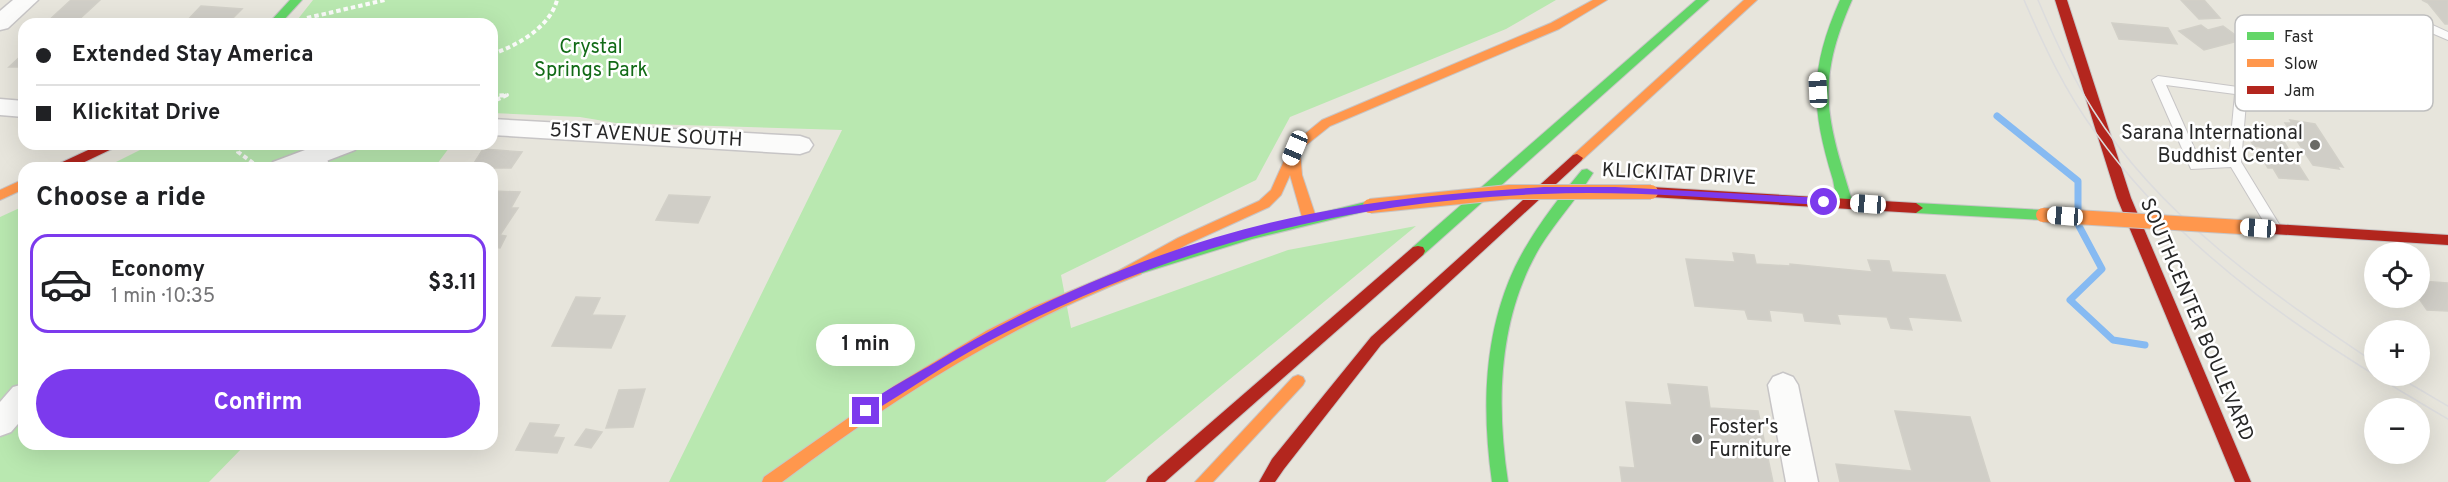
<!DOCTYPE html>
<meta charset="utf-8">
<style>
body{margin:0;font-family:Overpass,sans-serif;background:#f6f6f6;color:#202124;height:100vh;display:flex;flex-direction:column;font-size:22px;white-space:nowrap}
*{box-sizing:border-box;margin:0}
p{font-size:20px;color:#757577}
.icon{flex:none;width:33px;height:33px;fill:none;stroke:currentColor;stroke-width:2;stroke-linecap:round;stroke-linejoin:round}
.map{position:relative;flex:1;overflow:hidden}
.panel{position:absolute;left:18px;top:162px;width:480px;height:288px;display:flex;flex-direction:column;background:#fff;border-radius:18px;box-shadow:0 6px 24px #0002}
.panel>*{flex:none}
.top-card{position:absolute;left:18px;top:18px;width:480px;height:132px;border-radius:18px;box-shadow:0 6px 24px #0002;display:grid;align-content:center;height:132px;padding:0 18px;background:#fff}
.fabs{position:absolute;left:2364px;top:242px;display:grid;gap:12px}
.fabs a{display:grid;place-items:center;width:66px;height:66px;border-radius:50%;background:#fff;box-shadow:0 6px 24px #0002;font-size:30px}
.end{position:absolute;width:27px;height:27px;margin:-14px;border:8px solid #7c3aed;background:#fff;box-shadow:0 0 0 3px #fff}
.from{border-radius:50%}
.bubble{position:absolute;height:42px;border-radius:21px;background:#fff;box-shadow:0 6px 24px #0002;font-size:20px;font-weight:700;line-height:42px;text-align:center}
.car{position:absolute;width:18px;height:36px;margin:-18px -9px;border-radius:8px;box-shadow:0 0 4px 2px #0007;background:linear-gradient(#fff 24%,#345 0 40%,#fff 0 76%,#345 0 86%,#fff 0)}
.top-card b{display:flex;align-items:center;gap:21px;height:57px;font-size:22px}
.top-card b+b{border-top:2px solid #e0e0e0}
.top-card i{width:15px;height:15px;background:#202124}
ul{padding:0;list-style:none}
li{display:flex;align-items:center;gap:18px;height:99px;margin:0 12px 9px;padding:0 6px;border:3px solid transparent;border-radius:18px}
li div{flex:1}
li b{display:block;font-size:22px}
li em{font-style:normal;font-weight:700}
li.current{border-color:#7c3aed}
li>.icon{width:54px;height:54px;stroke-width:1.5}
h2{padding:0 18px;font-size:27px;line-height:72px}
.primary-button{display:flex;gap:12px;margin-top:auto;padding:12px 18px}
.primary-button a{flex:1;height:69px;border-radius:36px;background:#7c3aed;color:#fff;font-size:24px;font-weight:700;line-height:69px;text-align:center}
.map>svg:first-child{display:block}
</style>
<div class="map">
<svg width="2448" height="482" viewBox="0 0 2448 482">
<rect width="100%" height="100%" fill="#e7e5dc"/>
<g fill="#b9e8b0">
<path d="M313 0H1556L1506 29 1290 117 1256 180 1061 275 1071 328 1288 250 1416 226 1105 482H669L842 130 616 123 580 117 492 113V24H294Z"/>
<path d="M152 144H452L434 168H104Z"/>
<path d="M24 206V444H246L209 482H0V217Z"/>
</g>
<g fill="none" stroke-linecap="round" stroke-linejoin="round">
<g stroke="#86baf2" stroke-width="7">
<path d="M1997 116 2078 181V209"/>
<path d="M2079 226 2102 269 2070 300 2113 340 2145 345"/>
</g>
</g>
<g fill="#d0cec7" stroke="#d2d0c8" stroke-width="1.5">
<path d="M71 0H100L74 24H45Z"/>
<path d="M2181 0H2204L2220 18 2199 19Z"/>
<path d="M2422 0H2448V24H2445L2428 3Z"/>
<path d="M201 6 242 9 227 24H184Z"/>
<path d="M2112 23 2168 28 2177 44 2119 39Z"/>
<path d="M2201 25 2208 30 2223 26 2242 40 2204 50 2179 31Z"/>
<path d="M24 53V67H9Z"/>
<path d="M2290 120 2315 124 2343 167 2337 166 2339 169 2313 165 2285 123H2292Z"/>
<path d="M2245 132 2279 134 2308 180 2279 178 2273 168H2268L2260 155 2265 156 2260 147 2254 146Z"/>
<path d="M483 149 522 152 511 168H471Z"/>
<path d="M492 191 520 192 511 208H518L500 235 506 236 500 248 492 247Z"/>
<path d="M669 195 710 197 698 223 656 220Z"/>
<path d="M1733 253 1754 255 1756 264 1790 266V264L1872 272 1868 260 1889 261 1892 272 1945 275 1961 321 1908 317 1912 330 1891 328 1887 317 1837 314 1840 324 1805 321 1803 313 1769 310 1771 321 1748 319 1745 310 1695 306 1686 259 1735 262Z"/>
<path d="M2420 281 2448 283V311L2427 310 2418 297Z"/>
<path d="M576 297 600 298 592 315 625 316 611 348 552 346Z"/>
<path d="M1668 384 1707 387 1710 408 1758 411 1773 482H1622L1620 467 1635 468 1626 402 1672 405Z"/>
<path d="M645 389 633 427 606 428 619 390Z"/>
<path d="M1895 411 1970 417 1990 482H1840L1836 464 1912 471Z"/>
<path d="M530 423 559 425 553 437 564 438 557 453 516 450Z"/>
<path d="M586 429 602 432 591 448 575 445Z"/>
</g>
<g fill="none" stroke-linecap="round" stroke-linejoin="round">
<g stroke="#c7c5c6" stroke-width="2">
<g id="lane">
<path d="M2417 18 2448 32V40L2413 25 2411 22Z"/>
<path d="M2158 76 2245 88 2247 91 2241 162 2282 229 2280 232H2270L2231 167 2191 169 2152 80ZM2166 85 2235 94 2229 158 2200 161Z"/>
<path d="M319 149 325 153 330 168H318L313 153Z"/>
</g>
</g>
<g stroke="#c7c5c6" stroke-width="3">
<g id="street">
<path d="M13 0H38L8 28 0 30V11Z"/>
<path d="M0 99 24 101V117L0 115Z"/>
<path d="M492 119 800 136 809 139 813 145 809 151 800 154 492 135Z"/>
<path d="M321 144H359L355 150 308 168H269L273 162Z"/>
<path d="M1783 373 1793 377 1798 385 1818 482H1786L1768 385 1773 377Z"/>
<path d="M24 384V417L11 432 0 436V402L13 387Z"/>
</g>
</g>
<g stroke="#c7c5c6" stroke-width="2">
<g id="fast">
<path d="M290 0H302L280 24H268Z"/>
<path d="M1696 0H1709L1423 255H1413L1411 251 1413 247Z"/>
<path d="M1840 0H1852C1815 84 1827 119 1853 203L1846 208C1836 205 1835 189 1833 180 1811 107 1809 70 1840 0Z"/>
<path d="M1587 169 1593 173C1577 199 1556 221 1540 247 1498 318 1496 403 1508 482H1492C1482 410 1483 335 1515 267 1532 232 1557 200 1582 170Z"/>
<path d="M1370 201 1377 206 1375 209 1252 239 1136 275 1131 274 1129 270 1131 266 1252 229Z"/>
<path d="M1916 203 2043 210 2050 215 2043 220 1916 213 1909 208Z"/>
</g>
</g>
<g stroke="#c7c5c6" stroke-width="2">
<g id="slow">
<path d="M1593 0H1607L1559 29 1330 126 1300 150 1302 175 1316 217 1314 220 1309 222 1302 217 1290 175 1281 195 1269 207 1188 244 1142 269 1141 274C1007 326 896 396 782 482H762L764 477 894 386 986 331 1033 307 1118 271 1178 238 1259 201 1271 190 1291 145 1322 120 1551 23Z"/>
<path d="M1744 0H1757L1581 161H1573L1571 158 1573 155Z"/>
<path d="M24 179V189L0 200V190Z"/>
<path d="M1298 375 1303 377 1305 381 1303 385 1213 482H1195L1293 377Z"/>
</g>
</g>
<g stroke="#c7c5c6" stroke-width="2">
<g id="jam">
<path d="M2055 0H2067L2131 198 2251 482H2235L2117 198Z"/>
<path d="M101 144H118L116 147 72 168H55L56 165Z"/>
<path d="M1577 154 1583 158 1581 161 1381 345 1284 469 1275 482H1259L1272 459 1371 337 1573 155Z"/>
<path d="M1651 187 1916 203 1923 208 1916 213 1651 197 1644 192Z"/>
<path d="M2241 222 2448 235V245L2241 232 2234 227Z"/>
<path d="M1418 246 1423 247 1425 251 1423 255 1165 482H1146L1148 477 1413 247Z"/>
</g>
</g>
<g stroke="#fbfbfa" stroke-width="4" stroke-dasharray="4.5 3" stroke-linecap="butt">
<path d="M307 18 385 0"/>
<path d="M492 54C517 46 550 27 557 0"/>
<path d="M492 96 507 95 492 102"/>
<path d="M236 144 238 152 260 168"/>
</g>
<use href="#lane" fill="#fbfbfa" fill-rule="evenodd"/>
<use href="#street" fill="#fbfbfa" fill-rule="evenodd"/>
<use href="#fast" fill="#63d668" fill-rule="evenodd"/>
<use href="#slow" fill="#ff974d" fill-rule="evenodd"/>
<use href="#jam" fill="#b3261e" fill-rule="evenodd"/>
<g stroke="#dcdcdd" stroke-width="1.5">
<path d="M2024 0C2044 46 2065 91 2095 132 2184 257 2317 343 2448 419"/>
<path d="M2038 0C2054 38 2071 75 2093 110 2160 217 2271 293 2374 362"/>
<path d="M2395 375 2448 406"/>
</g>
<g stroke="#c7c5c6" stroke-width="16" stroke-linecap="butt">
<g id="slow-bridge">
<path d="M1370 206 1509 192H1651"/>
<path d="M2043 215 2241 227"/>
</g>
</g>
<use href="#slow-bridge" stroke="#ff974d" stroke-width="14"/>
</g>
<path fill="#7c3aed" d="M1544 187H1615L1824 198 1829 202 1824 205C1731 200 1636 190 1543 194 1342 201 1168 248 989 341 948 362 909 390 869 414H862L860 411C869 398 920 372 936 362 1050 293 1179 240 1310 214 1387 198 1465 192 1544 187Z"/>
<g fill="#6a6a66" stroke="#fff" stroke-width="2">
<circle cx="2315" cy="145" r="6"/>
<circle cx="1697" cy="439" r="6"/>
</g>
<g text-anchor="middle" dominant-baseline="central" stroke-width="5" stroke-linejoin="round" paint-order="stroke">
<g font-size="20" fill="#116a16" stroke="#fff">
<text x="591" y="48">Crystal<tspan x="591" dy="23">Springs Park</tspan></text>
</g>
<g font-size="20" fill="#272727" stroke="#fff" text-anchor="end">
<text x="2303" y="134">Sarana International<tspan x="2303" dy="23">Buddhist Center</tspan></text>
<text x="1709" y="428" text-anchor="start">Foster's<tspan x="1709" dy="23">Furniture</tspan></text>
</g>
<g font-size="20" fill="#272727" stroke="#fff">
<text transform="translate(646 136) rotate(3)">51ST AVENUE SOUTH</text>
<text transform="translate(1679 175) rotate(3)">KLICKITAT DRIVE</text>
<text transform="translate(2196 320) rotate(67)">SOUTHCENTER BOULEVARD</text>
</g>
</g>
<rect x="2235" y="15" width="198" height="96" rx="9" fill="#fff" stroke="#bebebe" stroke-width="1.5"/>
<rect x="2247" y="32" width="27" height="8" fill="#63d668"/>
<rect x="2247" y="59" width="27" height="8" fill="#ff974d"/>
<rect x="2247" y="86" width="27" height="8" fill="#b3261e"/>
<g font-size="16" fill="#272727">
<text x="2284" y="42">Fast</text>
<text x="2284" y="69">Slow</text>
<text x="2284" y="96">Jam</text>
</g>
</svg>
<div class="fabs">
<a><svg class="icon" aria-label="locate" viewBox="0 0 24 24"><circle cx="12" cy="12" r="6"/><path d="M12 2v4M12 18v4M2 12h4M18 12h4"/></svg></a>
<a>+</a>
<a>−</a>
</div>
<i class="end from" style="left:1824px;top:202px"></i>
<i class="end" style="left:866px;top:411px"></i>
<div class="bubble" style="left:816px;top:324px;width:99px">1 min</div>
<i class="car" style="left:1818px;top:90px;rotate:357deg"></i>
<i class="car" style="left:1295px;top:148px;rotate:203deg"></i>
<i class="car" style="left:1868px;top:204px;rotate:274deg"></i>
<i class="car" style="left:2065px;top:216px;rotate:274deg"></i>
<i class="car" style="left:2258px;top:228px;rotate:274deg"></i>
<div class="top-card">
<b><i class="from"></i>Extended Stay America</b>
<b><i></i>Klickitat Drive</b>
</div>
<section class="panel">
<h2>Choose a ride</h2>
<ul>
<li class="current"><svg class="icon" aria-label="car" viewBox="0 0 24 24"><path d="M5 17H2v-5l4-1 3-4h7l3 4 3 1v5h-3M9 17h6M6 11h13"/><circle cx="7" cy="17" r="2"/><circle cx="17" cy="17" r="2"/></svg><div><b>Economy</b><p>1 min · 10:35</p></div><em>$3.11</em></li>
</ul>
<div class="primary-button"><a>Confirm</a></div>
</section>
</div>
